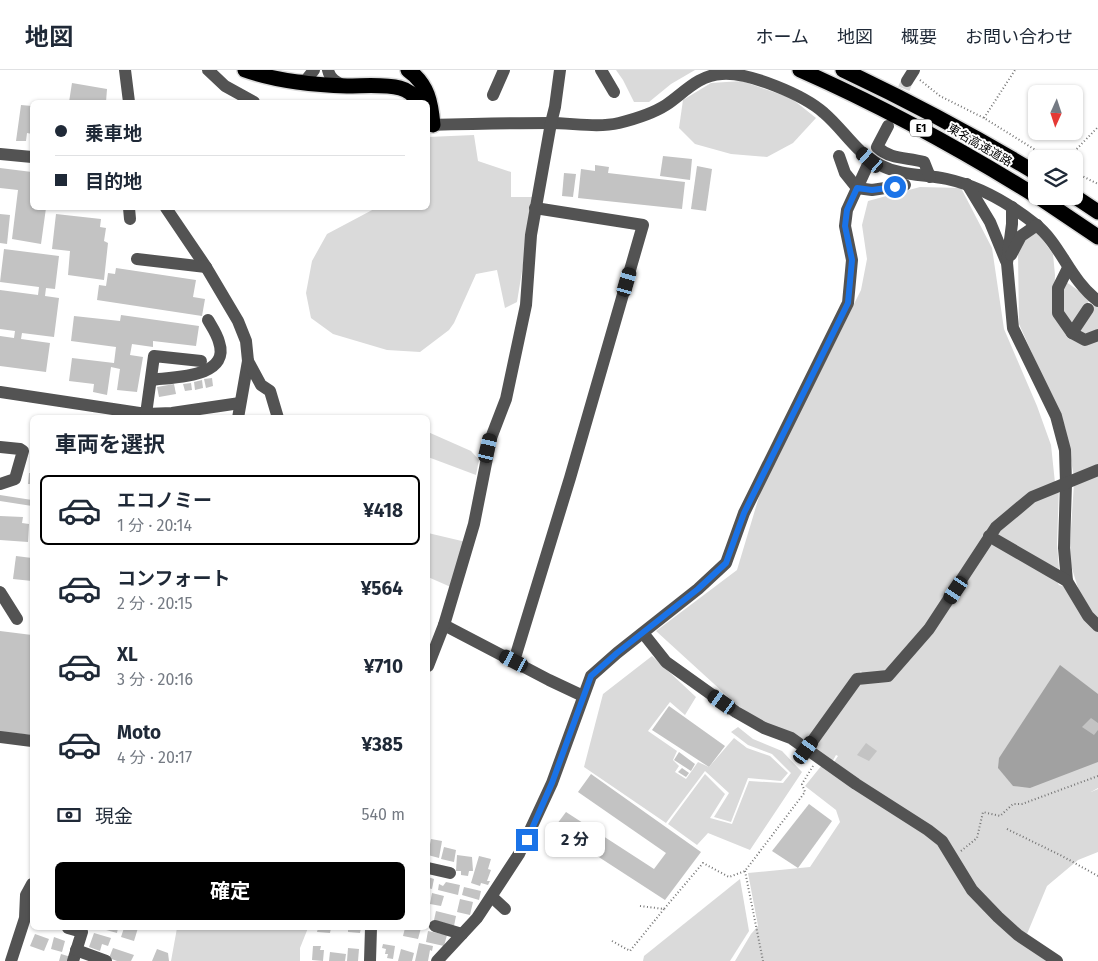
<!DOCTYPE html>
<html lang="ja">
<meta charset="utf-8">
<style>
body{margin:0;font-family:"Fira Sans","Noto Sans JP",sans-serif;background:#f6f6f7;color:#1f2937;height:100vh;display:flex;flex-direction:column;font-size:19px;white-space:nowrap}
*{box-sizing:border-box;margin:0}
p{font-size:16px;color:#747a83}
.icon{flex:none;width:28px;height:28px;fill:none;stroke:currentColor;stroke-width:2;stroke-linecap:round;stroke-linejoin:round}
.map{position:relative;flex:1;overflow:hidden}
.drawer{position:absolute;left:30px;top:345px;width:400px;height:515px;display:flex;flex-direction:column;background:#fff;border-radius:8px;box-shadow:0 1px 4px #0004}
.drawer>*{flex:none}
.hud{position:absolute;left:30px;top:30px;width:400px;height:110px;border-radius:8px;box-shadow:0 1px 4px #0004;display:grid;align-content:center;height:110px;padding:0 25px;background:#fff}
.needle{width:32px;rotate:183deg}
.controls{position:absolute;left:1028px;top:15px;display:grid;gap:10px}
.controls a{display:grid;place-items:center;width:55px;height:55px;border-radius:8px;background:#fff;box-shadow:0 1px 4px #0004;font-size:25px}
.end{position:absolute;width:22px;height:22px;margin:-11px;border:6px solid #1a73e8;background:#fff;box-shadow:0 0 0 2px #fff}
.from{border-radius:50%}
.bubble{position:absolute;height:35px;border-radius:8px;background:#fff;box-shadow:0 1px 4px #0004;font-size:16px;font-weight:700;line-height:35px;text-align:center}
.car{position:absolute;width:15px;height:30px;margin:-15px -8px;border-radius:6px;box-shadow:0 0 4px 1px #0007;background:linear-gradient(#222 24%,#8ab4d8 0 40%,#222 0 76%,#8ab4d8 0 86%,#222 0)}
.hud b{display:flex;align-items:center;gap:18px;height:48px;font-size:19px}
.hud b+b{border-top:1px solid #e0e1e3}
.hud i{width:12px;height:12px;background:#1f2937}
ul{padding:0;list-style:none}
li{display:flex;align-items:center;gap:15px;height:70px;margin:0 10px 8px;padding:0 15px;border:2px solid transparent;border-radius:8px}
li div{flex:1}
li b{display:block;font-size:19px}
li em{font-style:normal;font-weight:700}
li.selected{border-color:#000}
li>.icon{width:45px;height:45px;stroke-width:1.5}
h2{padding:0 25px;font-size:22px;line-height:60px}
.pay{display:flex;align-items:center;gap:12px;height:55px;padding:0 25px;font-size:19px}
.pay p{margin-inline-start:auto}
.primary-button{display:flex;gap:10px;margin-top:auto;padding:10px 25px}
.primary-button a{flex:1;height:58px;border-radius:8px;background:#000;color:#fff;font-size:20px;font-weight:700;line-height:58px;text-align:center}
header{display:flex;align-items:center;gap:30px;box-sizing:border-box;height:70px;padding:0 25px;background:#fff;border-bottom:1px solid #e0e1e3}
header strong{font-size:24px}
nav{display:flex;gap:28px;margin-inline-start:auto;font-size:18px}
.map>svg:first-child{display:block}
</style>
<header>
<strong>地図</strong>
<nav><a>ホーム</a><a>地図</a><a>概要</a><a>お問い合わせ</a></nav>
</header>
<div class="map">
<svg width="1098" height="891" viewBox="0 0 1098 891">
<rect width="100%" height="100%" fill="#fff"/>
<g fill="#dadada">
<path d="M616 0H695L671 14 649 32H634L623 10Z"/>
<path d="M742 11 791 28 816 48 793 73 767 87 731 84 695 74 679 58 683 30 711 13Z"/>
<path d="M474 65 478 91 511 102V127H534L517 232 505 238 497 200 476 204 454 253 449 260 420 282 387 280 333 264 311 248 306 223 312 191 327 164 376 138H428V67Z"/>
<path d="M920 117 961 118 992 178 1004 259 1037 336 1051 375 1055 413 1059 417 1057 474 1059 499 986 463 914 572 883 604 862 603 861 601 806 670 764 654 736 634 656 561 737 500 761 420 861 220 867 189 862 155 868 131Z"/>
<path d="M1037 162 1053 184 1055 205 1054 232 1071 261 1098 265V398L1074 407 1065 357 1019 254 1018 183 1024 168Z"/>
<path d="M1065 211 1090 229 1074 259 1065 250 1059 222Z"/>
<path d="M1094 233 1098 235V264L1085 268 1076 260Z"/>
<path d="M428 362 471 381 479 390 476 405 428 387Z"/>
<path d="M1098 403V718L1091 722 1098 719V782L1078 790 1047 816 1027 864 992 841 945 771 834 692 838 686 836 685 831 694 806 675 857 609 896 604 988 475H995L1055 508 1059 515 1079 521 1069 489 1074 413Z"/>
<path d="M428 463 466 472 453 518 428 507Z"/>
<path d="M652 586 696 627 685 645 670 632 648 661 677 681 673 690 679 696 675 702 686 709 698 692 709 697 734 668 747 678 770 686 788 703 781 711 748 708 731 752 714 747 729 723 705 701 666 753 584 697 603 624Z"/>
<path d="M738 657 753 669 782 681 802 702 750 780 708 763 697 775 668 754 705 704 725 724 710 748 732 754 749 711 783 713 791 703 772 684 748 675 731 662Z"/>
<path d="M822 695 937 768 993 846 1052 891H735L751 864 758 856 748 803 810 797 840 752 836 740 805 716Z"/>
<path d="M740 809 749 861 730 891H643L644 886Z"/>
<path d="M177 858H308L300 878V891H171Z"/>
</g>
<path fill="#a1a1a1" d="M1060 595 1098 624V692L1030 718 1013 716 998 698 999 688Z"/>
<g fill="#c3c3c3">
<path d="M72 13 107 19 106 32H69Z"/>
<path d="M21 35 32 36V64L27 63 26 71H16Z"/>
<path d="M663 86 692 89 690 110 660 106Z"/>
<path d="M595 95 609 97 608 103 685 112 682 139 578 128 581 99 595 101Z"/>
<path d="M697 96 712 99 706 141 691 139Z"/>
<path d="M0 98 32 102V138H46L41 174 12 169 18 120 0 118Z"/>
<path d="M564 103 576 104 573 127 562 126Z"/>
<path d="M0 144 10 145 7 174 0 173Z"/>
<path d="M56 144 101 149 100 157 106 158 104 171 108 173 104 210 68 205 70 181 52 179Z"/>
<path d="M4 179 59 186 55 219 46 218 45 226 59 228 54 267 22 263 21 269 50 273 46 302 0 296V266L14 268 15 261 0 259V220L38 225 39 217 0 212Z"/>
<path d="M116 198 196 210 193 227 205 229 202 246 97 230 99 215 106 216 108 203 115 204Z"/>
<path d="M121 245 199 256 196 276 153 271V277L132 274 130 285 143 287 137 322 117 320 120 299 111 297 107 325 93 322 94 314 69 311 72 288 114 293 116 277 71 271 74 246 120 251Z"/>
<path d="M212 308 213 316 206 318 204 309Z"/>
<path d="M202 310 203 318 195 320 194 312Z"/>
<path d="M191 313 192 320 185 321 183 314Z"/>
<path d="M174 314 176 324 159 327 157 317Z"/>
<path d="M29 403H32V414H28Z"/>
<path d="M0 425 32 430V436L0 431Z"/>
<path d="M0 446 23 447 22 453 29 454 28 472 0 470Z"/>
<path d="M16 486 32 488V511L13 509Z"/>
<path d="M0 561 32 565 31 584H32V665L0 662Z"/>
<path d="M669 636 725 676 709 697 652 660Z"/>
<path d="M1091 648 1098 653V660L1094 665 1082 657Z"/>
<path d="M866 673 877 681 869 691 857 685Z"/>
<path d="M679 682 695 694 691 701 674 690Z"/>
<path d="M682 698 689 703 686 707 678 702Z"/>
<path d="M591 704 701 782 665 830 554 758 566 742 654 799 666 783 578 722Z"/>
<path d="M809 734 832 751 798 798 772 781Z"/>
<path d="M431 769 442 771 439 788 428 785Z"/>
<path d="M444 777 456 780 454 792 441 789Z"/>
<path d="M457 785 472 787 473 801H469L468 806 461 805V801H456Z"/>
<path d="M479 786 491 789 488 799 491 800 487 811H490L488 815 481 813 480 816 471 813Z"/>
<path d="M428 807 434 809 432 819 428 818Z"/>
<path d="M446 812 460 815 458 825 438 820 439 814 443 816Z"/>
<path d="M464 817 481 821 479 830 462 825Z"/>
<path d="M432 823 444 826 441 836 430 834Z"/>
<path d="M460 829 473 832 470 845 457 842Z"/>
<path d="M436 841 456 846 454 856 434 850Z"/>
<path d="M99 858H118L117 863Z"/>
<path d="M124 858H138L134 871 121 867Z"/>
<path d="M318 858H331L330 863 317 862Z"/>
<path d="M348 858H361L360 863 348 862Z"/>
<path d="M405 858H421L418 869 403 866Z"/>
<path d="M428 861 447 865 444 876 426 872Z"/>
<path d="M94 863 111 868 108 876 102 874 100 881 89 877Z"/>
<path d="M35 864 49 869 44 881 30 876Z"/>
<path d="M54 867 65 871 62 882 51 879Z"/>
<path d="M419 873 433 876 432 881 430 880 428 891H415Z"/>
<path d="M383 874 395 876 393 889 387 888 388 884H385L386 879 382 878Z"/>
<path d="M313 876H321L320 880H324L323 891 312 890Z"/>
<path d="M113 878 134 885 131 891H117L109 888Z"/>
<path d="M348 878 359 879 358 891H347Z"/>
<path d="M157 879 168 883 169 891H152Z"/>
<path d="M401 879 414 883 412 891H398Z"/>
<path d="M330 882 346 884 345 891H329Z"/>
<path d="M61 884 71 887 70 891H59Z"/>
</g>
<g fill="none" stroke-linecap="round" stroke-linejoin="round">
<path stroke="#d9d9d9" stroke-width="12" stroke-dasharray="12 6" stroke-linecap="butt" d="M890 52 907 11"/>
<g stroke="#dbdbdb" stroke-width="18">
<g id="highway">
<path d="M245 0C276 11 313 15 347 16 364 16 384 14 400 18 408 20 414 25 417 32"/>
<path d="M408 0C428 14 431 33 433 55"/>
<path d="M800 0C882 36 960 79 1036 126"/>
<path d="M843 0C909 31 973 65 1036 103"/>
<path d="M1037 126 1098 167"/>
<path d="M1074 126 1098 142"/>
</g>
</g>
<g stroke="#757575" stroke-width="2" stroke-dasharray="1 2.5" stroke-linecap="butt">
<path d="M920 10 940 26 984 48 1050 89"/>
<path d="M984 48 1015 0"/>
<path d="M1067 89 1098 57"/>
<path d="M1074 102 1098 114"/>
<path d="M1007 759 1062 786 1098 806"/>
<path d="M961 781 977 768 983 742 1000 746 1013 734H1022L1098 706"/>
<path d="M745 801 763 891"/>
<path d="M640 836 664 839 703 793 729 807 745 801 805 722 802 714 813 696"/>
<path d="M612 871 630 881 664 839"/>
</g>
<g stroke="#535353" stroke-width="12">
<path d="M125 0 129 32"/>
<path d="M208 0 225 16 254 32"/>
<path d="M328 0C330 9 336 12 344 16"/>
<path d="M601 0 614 22"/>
<path d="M298 11 306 10 314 0"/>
<path d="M907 11 914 0"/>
<path d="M493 25 504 0"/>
<path d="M428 55C468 54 510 53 550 53 573 53 597 58 619 53 635 49 652 44 666 35 684 23 698 5 722 4 749 2 804 25 824 43 844 60 856 83 880 95 901 106 924 104 947 109 979 116 1010 134 1035 154 1061 174 1069 209 1098 231"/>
<path d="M888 56 877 77C891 90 907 87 924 92L930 107"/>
<path d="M0 84 32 87"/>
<path d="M839 86 845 103 857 118 872 120 905 115"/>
<path d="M967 114 990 152 1006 191"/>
<path d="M1012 137V154L1007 193 1013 258 1056 346 1065 380 1066 413 1064 478 1067 511 1088 546 1098 556"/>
<path d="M129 138 130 149"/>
<path d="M166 138 206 197 238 251 246 271 248 291 238 348"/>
<path d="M1011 185 1021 166 1037 155"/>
<path d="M137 189 206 197"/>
<path d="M1068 198 1058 218V243L1072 263 1085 270 1098 265"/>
<path d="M1072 263 1088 239"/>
<path d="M248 291 261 315 270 321 278 348"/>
<path d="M151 310C173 307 231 308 219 272 217 264 212 257 208 250"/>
<path d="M0 322 146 344 172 343 240 333"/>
<path d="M146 344 154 286 201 291"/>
<path d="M0 377 20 379 23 381 15 409 0 414"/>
<path d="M989 466 1067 511"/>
<path d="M0 522 17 549"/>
<path d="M444 555 549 610 583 626"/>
<path d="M643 563 666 592 736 642 764 658 791 668 856 714 928 760 942 771 972 820 998 847 1018 865 1057 891"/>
<path d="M514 591 570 408 643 155 535 138"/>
<path d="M428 596 444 555 458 508 474 454 491 368 506 329 526 235 531 165 551 53 555 37 560 0"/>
<path d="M0 667 32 671"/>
<path d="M806 680 857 609 888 606 929 559 996 457 1032 427 1098 400"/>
<path d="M428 798 450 803"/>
<path d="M492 827 505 839"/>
<path d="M435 856 462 864"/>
<path d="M68 858 82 862 73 891"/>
<path d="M76 880 106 891"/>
<path d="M11 891 25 848 26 825 32 814"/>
<path d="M370 891 371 858"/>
<path d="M437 891 477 848 519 784 552 713 591 606 617 583 698 519 726 493 744 443 848 233 852 190 845 156 847 140 870 90"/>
</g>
<use href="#highway" stroke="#000" stroke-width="15"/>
</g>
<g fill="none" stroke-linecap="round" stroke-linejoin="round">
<path stroke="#1a73e8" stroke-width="6" d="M527 770 552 713 591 606 617 583 698 519 726 493 744 443 848 233 852 190 845 156 847 140 857 118 872 120 895 117"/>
</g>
<g text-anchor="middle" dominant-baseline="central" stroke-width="4" stroke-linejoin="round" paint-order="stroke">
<rect fill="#fff" stroke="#4c4c4c" stroke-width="1" x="910" y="49.5" width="22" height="17" rx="4"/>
<g font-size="11" font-weight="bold" fill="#000">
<text x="921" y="58">E1</text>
</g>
<g font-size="12" fill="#000" stroke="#fff">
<text transform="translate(980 75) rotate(30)">東名高速道路</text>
</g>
</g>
</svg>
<div class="controls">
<a><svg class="needle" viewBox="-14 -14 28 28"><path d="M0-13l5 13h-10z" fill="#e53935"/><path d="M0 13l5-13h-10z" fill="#747a83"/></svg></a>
<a><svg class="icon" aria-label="layers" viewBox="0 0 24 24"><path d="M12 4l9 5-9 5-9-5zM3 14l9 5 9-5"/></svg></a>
</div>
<i class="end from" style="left:895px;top:117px"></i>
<i class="end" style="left:527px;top:770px"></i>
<div class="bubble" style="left:545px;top:752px;width:60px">2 分</div>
<i class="car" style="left:870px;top:90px;rotate:311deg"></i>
<i class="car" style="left:627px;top:212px;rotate:16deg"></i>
<i class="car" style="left:488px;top:378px;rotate:13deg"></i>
<i class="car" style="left:956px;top:520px;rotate:214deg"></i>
<i class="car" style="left:514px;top:591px;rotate:297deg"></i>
<i class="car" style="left:722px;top:632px;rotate:305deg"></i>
<i class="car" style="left:806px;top:680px;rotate:36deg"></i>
<div class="hud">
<b><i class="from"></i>乗車地</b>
<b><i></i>目的地</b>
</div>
<section class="drawer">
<h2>車両を選択</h2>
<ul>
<li class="selected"><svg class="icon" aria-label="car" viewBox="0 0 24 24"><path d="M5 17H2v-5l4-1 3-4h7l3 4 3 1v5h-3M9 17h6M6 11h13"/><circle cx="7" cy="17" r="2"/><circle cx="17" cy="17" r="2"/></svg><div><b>エコノミー</b><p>1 分 · 20:14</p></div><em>¥418</em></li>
<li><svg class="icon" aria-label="car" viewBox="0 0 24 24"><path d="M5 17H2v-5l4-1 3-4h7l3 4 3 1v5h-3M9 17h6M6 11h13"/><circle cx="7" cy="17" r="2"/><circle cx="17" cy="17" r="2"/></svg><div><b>コンフォート</b><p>2 分 · 20:15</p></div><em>¥564</em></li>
<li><svg class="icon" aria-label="car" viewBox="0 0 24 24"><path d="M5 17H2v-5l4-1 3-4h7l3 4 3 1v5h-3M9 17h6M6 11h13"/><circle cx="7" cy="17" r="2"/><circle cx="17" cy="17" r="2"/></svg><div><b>XL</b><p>3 分 · 20:16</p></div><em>¥710</em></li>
<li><svg class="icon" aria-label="car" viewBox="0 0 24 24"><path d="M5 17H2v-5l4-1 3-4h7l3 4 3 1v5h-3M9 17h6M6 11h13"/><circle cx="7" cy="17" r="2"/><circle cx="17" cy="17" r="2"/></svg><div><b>Moto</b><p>4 分 · 20:17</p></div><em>¥385</em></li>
</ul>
<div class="pay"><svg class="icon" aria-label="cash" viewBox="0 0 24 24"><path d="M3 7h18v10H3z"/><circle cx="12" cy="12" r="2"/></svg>現金<p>540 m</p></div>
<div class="primary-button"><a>確定</a></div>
</section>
</div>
